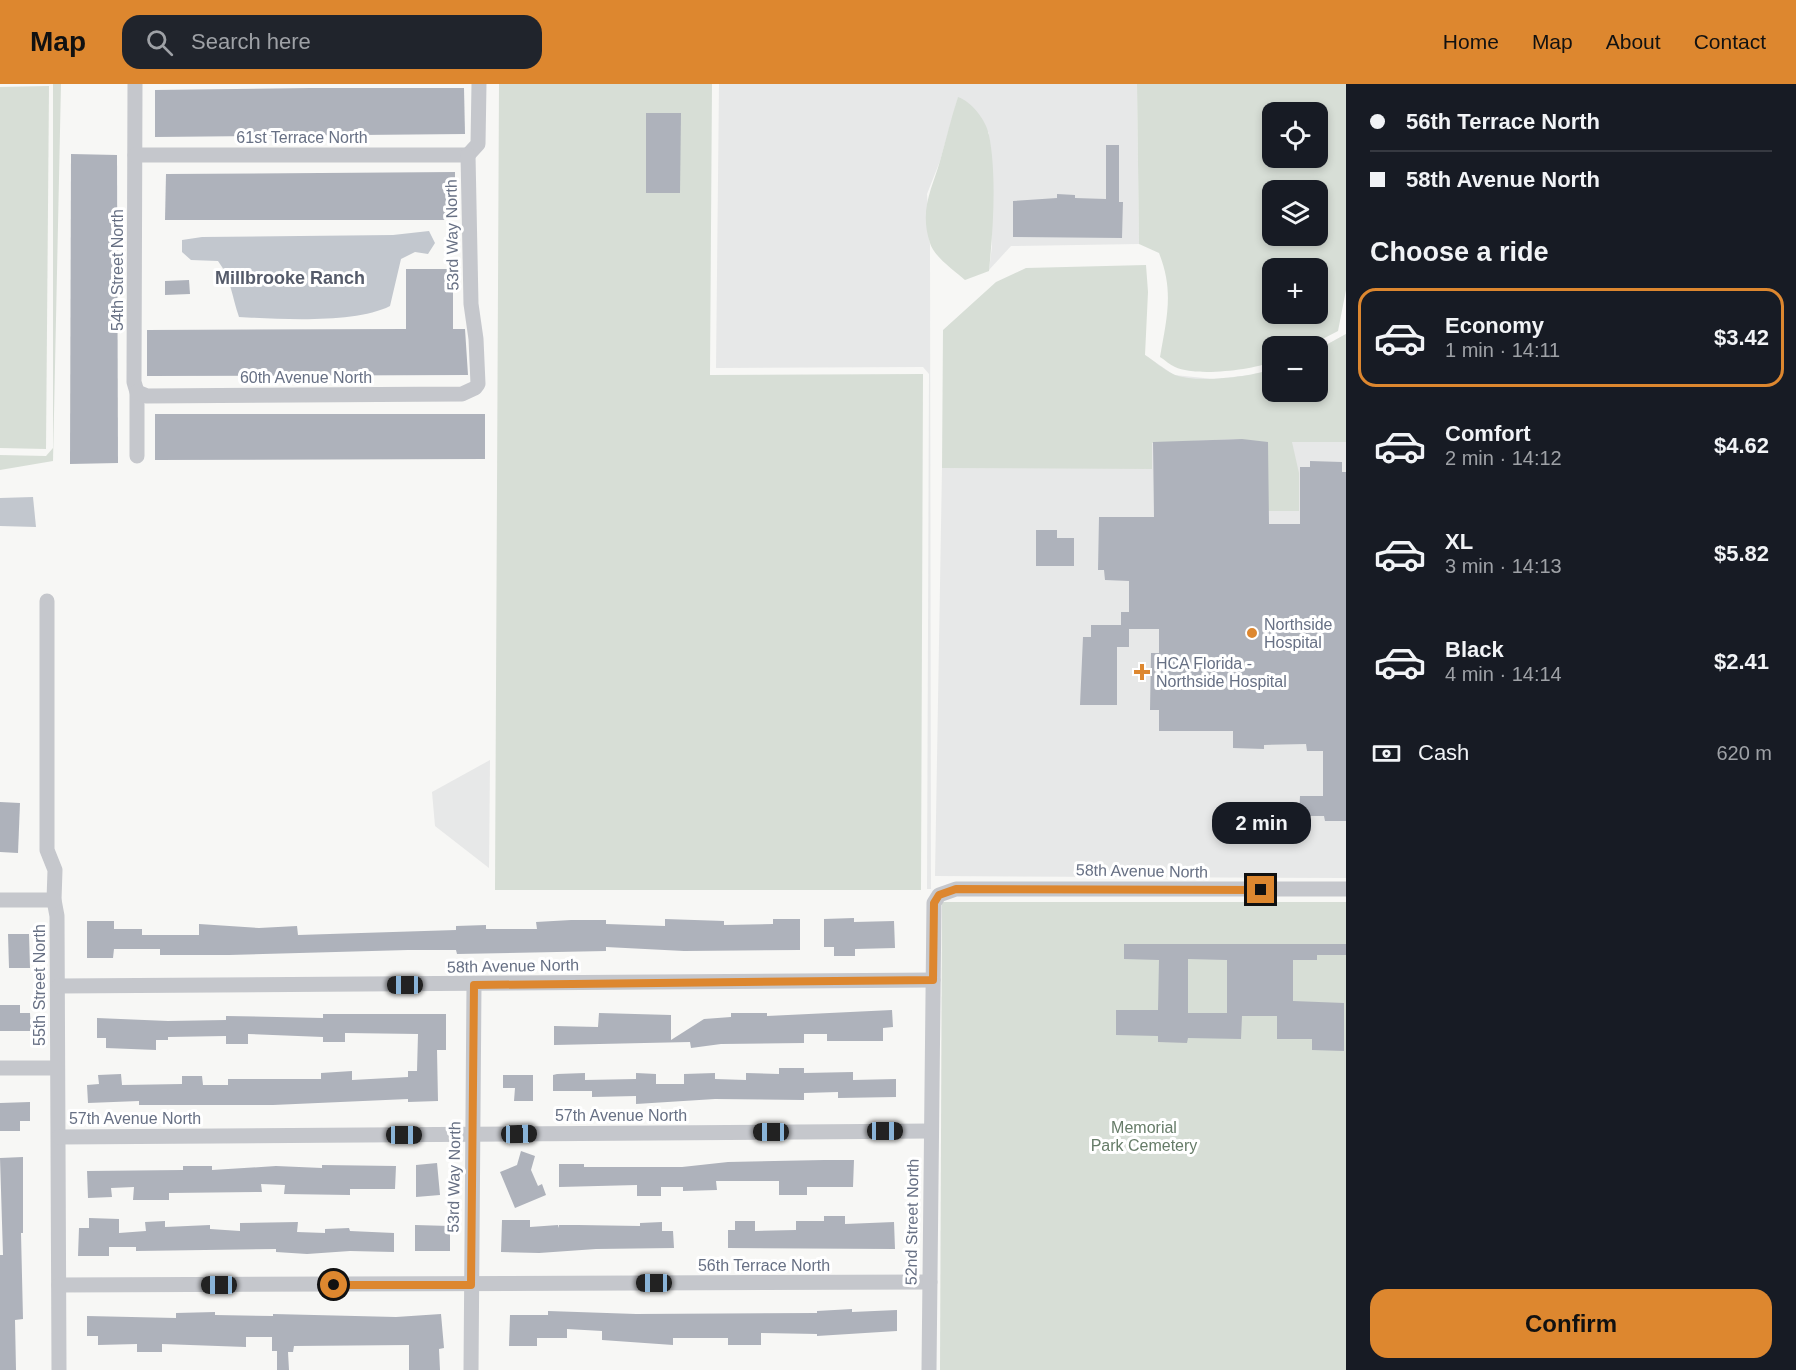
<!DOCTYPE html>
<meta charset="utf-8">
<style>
body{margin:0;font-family:Arial,sans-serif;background:#20242c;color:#f1f3f6;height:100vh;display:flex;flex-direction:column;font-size:22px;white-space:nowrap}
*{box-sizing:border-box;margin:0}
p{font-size:20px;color:#9ea1a6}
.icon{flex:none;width:33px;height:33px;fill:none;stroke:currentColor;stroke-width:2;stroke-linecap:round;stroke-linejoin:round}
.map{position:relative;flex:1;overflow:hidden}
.panel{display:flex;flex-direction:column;background:#171b24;width:450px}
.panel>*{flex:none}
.banner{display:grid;align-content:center;height:132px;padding:0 24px;background:#171b24}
.tools{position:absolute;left:1262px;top:18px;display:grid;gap:12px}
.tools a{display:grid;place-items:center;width:66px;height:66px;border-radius:12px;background:#171b24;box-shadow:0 3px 9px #0003;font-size:30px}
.end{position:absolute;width:27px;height:27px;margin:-14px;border:8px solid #dd872f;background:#111;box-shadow:0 0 0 3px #111}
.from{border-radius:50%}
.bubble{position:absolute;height:42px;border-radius:18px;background:#171b24;box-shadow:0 3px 9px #0003;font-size:20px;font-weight:800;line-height:42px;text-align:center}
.car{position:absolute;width:18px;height:36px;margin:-18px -9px;border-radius:8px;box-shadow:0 0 4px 2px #0007;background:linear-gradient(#222 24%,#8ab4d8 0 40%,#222 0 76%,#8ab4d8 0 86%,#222 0)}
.banner b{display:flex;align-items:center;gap:21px;height:57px;font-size:22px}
.banner b+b{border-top:2px solid #363941}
.banner i{width:15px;height:15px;background:#f1f3f6}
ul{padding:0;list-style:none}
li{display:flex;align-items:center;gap:18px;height:99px;margin:0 12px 9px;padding:0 12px;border:3px solid transparent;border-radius:18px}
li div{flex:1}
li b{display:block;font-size:22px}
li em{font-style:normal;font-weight:800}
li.selected{border-color:#dd872f}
li>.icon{width:54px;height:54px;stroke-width:1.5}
h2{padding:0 24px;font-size:27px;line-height:72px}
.pay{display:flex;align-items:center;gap:15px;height:66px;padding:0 24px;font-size:22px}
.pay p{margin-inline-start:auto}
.cta{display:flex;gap:12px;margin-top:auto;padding:12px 24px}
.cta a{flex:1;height:69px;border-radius:18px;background:#dd872f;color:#111;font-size:24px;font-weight:800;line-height:69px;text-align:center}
header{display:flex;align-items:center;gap:36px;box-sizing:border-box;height:84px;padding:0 30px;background:#dd872f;color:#111}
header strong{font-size:28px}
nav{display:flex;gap:33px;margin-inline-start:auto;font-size:21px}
.search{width:420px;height:54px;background:#20242c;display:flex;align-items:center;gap:15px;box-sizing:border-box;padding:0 21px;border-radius:18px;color:#9ea1a6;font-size:22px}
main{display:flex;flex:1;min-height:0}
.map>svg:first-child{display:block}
</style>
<header>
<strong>Map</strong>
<div class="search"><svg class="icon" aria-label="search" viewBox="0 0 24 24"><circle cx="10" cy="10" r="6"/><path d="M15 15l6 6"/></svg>Search here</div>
<nav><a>Home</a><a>Map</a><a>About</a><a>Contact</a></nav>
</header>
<main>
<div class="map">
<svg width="1346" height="1286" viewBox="0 0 1346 1286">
<rect width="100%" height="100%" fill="#f7f7f5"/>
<g fill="#e7e8e8">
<path d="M719 0H1137L1139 160 1011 162 989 186 992 162 989 49 958 14 940 77 927 110 930 161 931 805H927L929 290 923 283 716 284Z"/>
<path d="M1346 250V794L935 792 942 384 961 299 1145 271 1174 291 1214 295 1260 290 1272 285V308H1317V266Z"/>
<path d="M490 676 489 784 435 742 432 708Z"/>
</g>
<g fill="#d7ded6" fill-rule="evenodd">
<path d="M53 0H61L53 377 0 386V371L46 372 53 364Z"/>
<path d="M499 0H712L710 291 923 290 921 806H495Z"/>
<path d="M1137 0H1346V206L1338 247 1309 262H1272V278C1251 286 1196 293 1175 283 1170 281 1165 276 1160 273 1167 233 1174 207 1159 169L1139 160ZM1272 28H1317V74H1272ZM1272 106H1317V152H1272ZM1317 184V230H1272V184Z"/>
<path d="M49 2 46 365 0 364V3Z"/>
<path d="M958 13C972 18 986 36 989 51 997 92 993 146 989 187L965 196C954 186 934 173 930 159 919 126 932 105 940 77 946 56 951 34 958 13Z"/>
<path d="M1146 181 1148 208 1145 271C1154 277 1163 285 1173 290 1193 300 1251 293 1272 285V308H1317V266L1346 250V358H1292L1299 389V427H1265L1264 358 1233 355 1152 359V385L942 384 943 246 996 198 1026 184Z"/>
<path d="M942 818H1346V1286H940Z"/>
</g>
<g fill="#c2c7ce">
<path d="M429 147 435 159 428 170 415 168 401 175 390 222C355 240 279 235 239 233 232 213 231 194 218 177L191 176 182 168V156L202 153 393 151Z"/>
<path d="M33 413 36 443 0 442V414Z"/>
</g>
<g fill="#aeb2bb" fill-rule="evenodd">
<path d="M310 4H464L465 50 155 53V6Z"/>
<path d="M646 29H681L680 109H646Z"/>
<path d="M1106 61H1119V118H1123L1122 154 1013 153V117L1057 114V110L1075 111V114L1106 115Z"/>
<path d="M71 70 117 71 118 379 70 380Z"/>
<path d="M455 88V136H165L166 90Z"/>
<path d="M406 185H453V245H465L468 291 147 292V246L406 245Z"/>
<path d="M189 196 190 210 165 211V197Z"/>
<path d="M155 330H485V375L155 376Z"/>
<path d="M1242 355 1268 358 1269 440H1300V383H1310V377L1342 378V388H1346V737H1325L1324 732H1299L1300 712H1323V667H1307L1306 660 1264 661V665L1233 664V647H1159V626H1150L1151 569H1159V545H1129V563H1117V621H1080L1083 553H1091V541H1121V528H1129V497L1105 496 1104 486H1098L1099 433H1154L1153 358Z"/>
<path d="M1036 446H1057V454H1074V482H1036Z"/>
<path d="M0 718 20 719 18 769 0 768Z"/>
<path d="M854 834V838L894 837 895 864 855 865V872H834V863H824V835Z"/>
<path d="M665 835 724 837V841L773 840V835H800V866L684 867 606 863V867L457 870 456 866H408L229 871H160V865H114L113 874H87V837H114V845H142V851H199V840L259 844 297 842 298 851 456 846V842L486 841V845H537L536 838 571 836H606V840L665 842Z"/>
<path d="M8 850H29L30 884H9Z"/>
<path d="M1124 860H1346V871H1317V876H1293V917L1344 919V967L1312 966V955H1277V932H1242L1241 955 1188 954 1187 959 1158 958V952L1116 951V926H1158L1159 876 1124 875ZM1188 875 1227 876V929H1188Z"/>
<path d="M0 921H20V929H30L31 947H0Z"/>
<path d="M892 926 893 943 883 944V957H827V950H804V959L721 960 691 964 690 958 554 961V942L598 943 599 929 671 931V956L704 935 731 933V929H767V932Z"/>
<path d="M323 930H446V966H437L438 1017 408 1018V1015L273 1021H139V1017L88 1019 87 1001 99 1000 98 991 121 990 122 1001 182 1000V992H202L203 1001H228V995H321V989L352 987V996L408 993V987H417L418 950 345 949V958H323V953L248 950V960H226V952L168 953V956H156V966L106 964V954H97V934L168 937 226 936V932L323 934Z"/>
<path d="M779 984H804V989L853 988V996L896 995V1013L838 1014V1008L804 1009V1016L715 1015 636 1020V1012L592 1013V1007H553V991L557 990 585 989V996L636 995V989L656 990V1000H684V990L715 989V995L746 996V989L779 990Z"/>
<path d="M503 991H533V1017H514L515 1004H503Z"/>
<path d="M30 1018V1037H20V1047H0V1019Z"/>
<path d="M521 1067 535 1072 531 1086 538 1102 542 1100 546 1111 515 1124 500 1088 517 1081Z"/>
<path d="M23 1073V1149H21L23 1235 15 1236 16 1286H0V1171H3L0 1074Z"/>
<path d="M824 1076H854L853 1103H807V1111H779V1097H716L717 1106 683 1107V1103H661V1112H637V1101L559 1103V1080H584V1083H682L728 1078Z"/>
<path d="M437 1079 440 1111 416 1113V1081Z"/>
<path d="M322 1081 396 1082 395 1105H350V1111L284 1110 285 1101 261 1100 262 1108 169 1109V1116H133L134 1103 111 1104 112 1113 88 1114 87 1087 183 1086V1082H212V1086L276 1082 322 1084Z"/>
<path d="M824 1132H845V1140L894 1138 895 1165 728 1164V1146H735V1137H755V1147L796 1146V1137H824Z"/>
<path d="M89 1134 119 1135V1149L146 1147 145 1138 165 1137V1143L210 1141V1145L240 1147V1139L298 1138 297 1148 325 1149V1145L349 1144 350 1147 394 1149V1168L350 1167 307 1170 276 1168V1165L136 1167V1163H109V1172H78L79 1144H89Z"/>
<path d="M502 1136H530V1143L558 1141 559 1144V1141H578L640 1142V1139L662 1138V1147H673L674 1164 596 1165 539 1169 501 1168Z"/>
<path d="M415 1141 450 1142V1167H415Z"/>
<path d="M852 1225V1228L897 1226V1247L817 1252V1250L761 1249V1261H728V1254H673V1261L602 1256V1247L567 1245V1254H537V1262H509L510 1231H548V1227L636 1230 817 1229V1227Z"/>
<path d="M215 1228V1231L273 1232V1230L396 1233 441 1230 444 1264 439 1265 440 1286H409V1261L294 1262 293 1268H288L289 1286H277V1267H272V1253H246V1263L162 1260V1268H137V1260L98 1261V1252H87V1232L176 1234V1229Z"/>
</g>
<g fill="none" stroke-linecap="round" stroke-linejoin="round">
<g stroke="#c5c7cc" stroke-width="15">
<path d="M135 0 134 298 137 308V372"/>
<path d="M135 71H468"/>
<path d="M468 71 478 60 479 0"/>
<path d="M137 308 147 312 462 310 475 304 478 300 476 255 471 220 468 71"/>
<path d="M47 517V766L55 786 54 816 57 832 59 1286"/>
<path d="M0 816H54"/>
<path d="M59 902 933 896"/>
<path d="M0 984H56"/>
<path d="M59 1053 931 1047"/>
<path d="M59 1201 930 1198"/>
<path d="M471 1286 474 901"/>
<path d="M929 1286 934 819 939 811 956 805H1346"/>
</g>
</g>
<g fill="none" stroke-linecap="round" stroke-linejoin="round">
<path stroke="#dd872f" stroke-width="8" d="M334 1201H471L474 901 933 896 934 819 939 811 956 805 1261 806"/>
</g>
<g fill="#dd872f" stroke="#fff" stroke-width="2">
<circle cx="1252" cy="549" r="6"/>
<path d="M1139 579h6v6h6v6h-6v6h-6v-6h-6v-6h6z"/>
</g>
<g text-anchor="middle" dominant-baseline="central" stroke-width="6" stroke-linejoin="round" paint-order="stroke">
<g font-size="16" fill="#677084" stroke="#fff">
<text x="302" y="53">61st Terrace North</text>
<text transform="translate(452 151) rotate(-91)">53rd Way North</text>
<text transform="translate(117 186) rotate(-90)">54th Street North</text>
<text x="306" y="293">60th Avenue North</text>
<text transform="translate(1142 787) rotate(1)">58th Avenue North</text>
<text transform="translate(513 882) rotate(-1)">58th Avenue North</text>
<text transform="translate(39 901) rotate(-90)">55th Street North</text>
<text x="621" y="1031">57th Avenue North</text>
<text x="135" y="1034">57th Avenue North</text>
<text transform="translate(454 1093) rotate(-89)">53rd Way North</text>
<text transform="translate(912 1138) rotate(-89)">52nd Street North</text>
<text x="764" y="1181">56th Terrace North</text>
</g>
<g font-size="16" fill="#677084" stroke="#fff" text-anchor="start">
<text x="1264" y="540">Northside<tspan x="1264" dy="18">Hospital</tspan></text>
<text x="1156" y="579">HCA Florida -<tspan x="1156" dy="18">Northside Hospital</tspan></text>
</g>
<g font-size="16" fill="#667c68" stroke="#fff">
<text x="1144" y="1043">Memorial<tspan x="1144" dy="18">Park Cemetery</tspan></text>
</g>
<g font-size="18" font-weight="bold" fill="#555b6a" stroke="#fff">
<text x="290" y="194">Millbrooke Ranch</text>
</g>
</g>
</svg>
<div class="tools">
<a><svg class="icon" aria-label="locate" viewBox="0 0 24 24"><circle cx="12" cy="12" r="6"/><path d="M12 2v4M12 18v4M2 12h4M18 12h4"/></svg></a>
<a><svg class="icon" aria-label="layers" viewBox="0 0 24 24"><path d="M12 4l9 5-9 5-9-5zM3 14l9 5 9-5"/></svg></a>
<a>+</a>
<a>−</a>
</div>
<i class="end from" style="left:334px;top:1201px"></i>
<i class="end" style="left:1261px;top:806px"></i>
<div class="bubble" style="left:1212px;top:718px;width:99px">2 min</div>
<i class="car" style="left:405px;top:901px;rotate:270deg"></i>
<i class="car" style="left:885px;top:1047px;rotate:90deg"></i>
<i class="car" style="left:771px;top:1048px;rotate:270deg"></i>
<i class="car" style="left:519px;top:1050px;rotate:89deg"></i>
<i class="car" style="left:404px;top:1051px;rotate:90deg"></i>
<i class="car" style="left:654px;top:1199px;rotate:270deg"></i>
<i class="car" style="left:219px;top:1201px;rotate:270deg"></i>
</div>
<section class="panel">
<div class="banner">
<b><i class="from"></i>56th Terrace North</b>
<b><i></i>58th Avenue North</b>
</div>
<h2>Choose a ride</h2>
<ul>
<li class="selected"><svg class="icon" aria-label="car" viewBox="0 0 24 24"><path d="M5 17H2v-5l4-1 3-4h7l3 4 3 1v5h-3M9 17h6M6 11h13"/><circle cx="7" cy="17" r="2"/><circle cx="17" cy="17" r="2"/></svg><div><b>Economy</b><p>1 min · 14:11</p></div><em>$3.42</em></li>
<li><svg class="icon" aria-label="car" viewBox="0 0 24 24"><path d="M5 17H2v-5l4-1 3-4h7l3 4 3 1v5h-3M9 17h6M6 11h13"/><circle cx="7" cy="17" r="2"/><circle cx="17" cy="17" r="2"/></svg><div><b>Comfort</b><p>2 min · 14:12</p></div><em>$4.62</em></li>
<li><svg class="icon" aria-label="car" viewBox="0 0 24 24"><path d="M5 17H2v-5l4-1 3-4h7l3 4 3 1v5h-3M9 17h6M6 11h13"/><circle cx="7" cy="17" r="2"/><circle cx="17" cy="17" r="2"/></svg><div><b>XL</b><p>3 min · 14:13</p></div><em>$5.82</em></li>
<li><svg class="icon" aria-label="car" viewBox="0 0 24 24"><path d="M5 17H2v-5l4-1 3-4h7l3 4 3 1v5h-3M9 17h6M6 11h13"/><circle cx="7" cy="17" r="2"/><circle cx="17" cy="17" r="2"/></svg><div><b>Black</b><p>4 min · 14:14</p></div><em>$2.41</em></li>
</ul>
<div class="pay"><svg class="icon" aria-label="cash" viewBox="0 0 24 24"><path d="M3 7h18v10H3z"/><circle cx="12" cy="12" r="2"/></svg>Cash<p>620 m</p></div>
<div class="cta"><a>Confirm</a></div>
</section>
</main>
